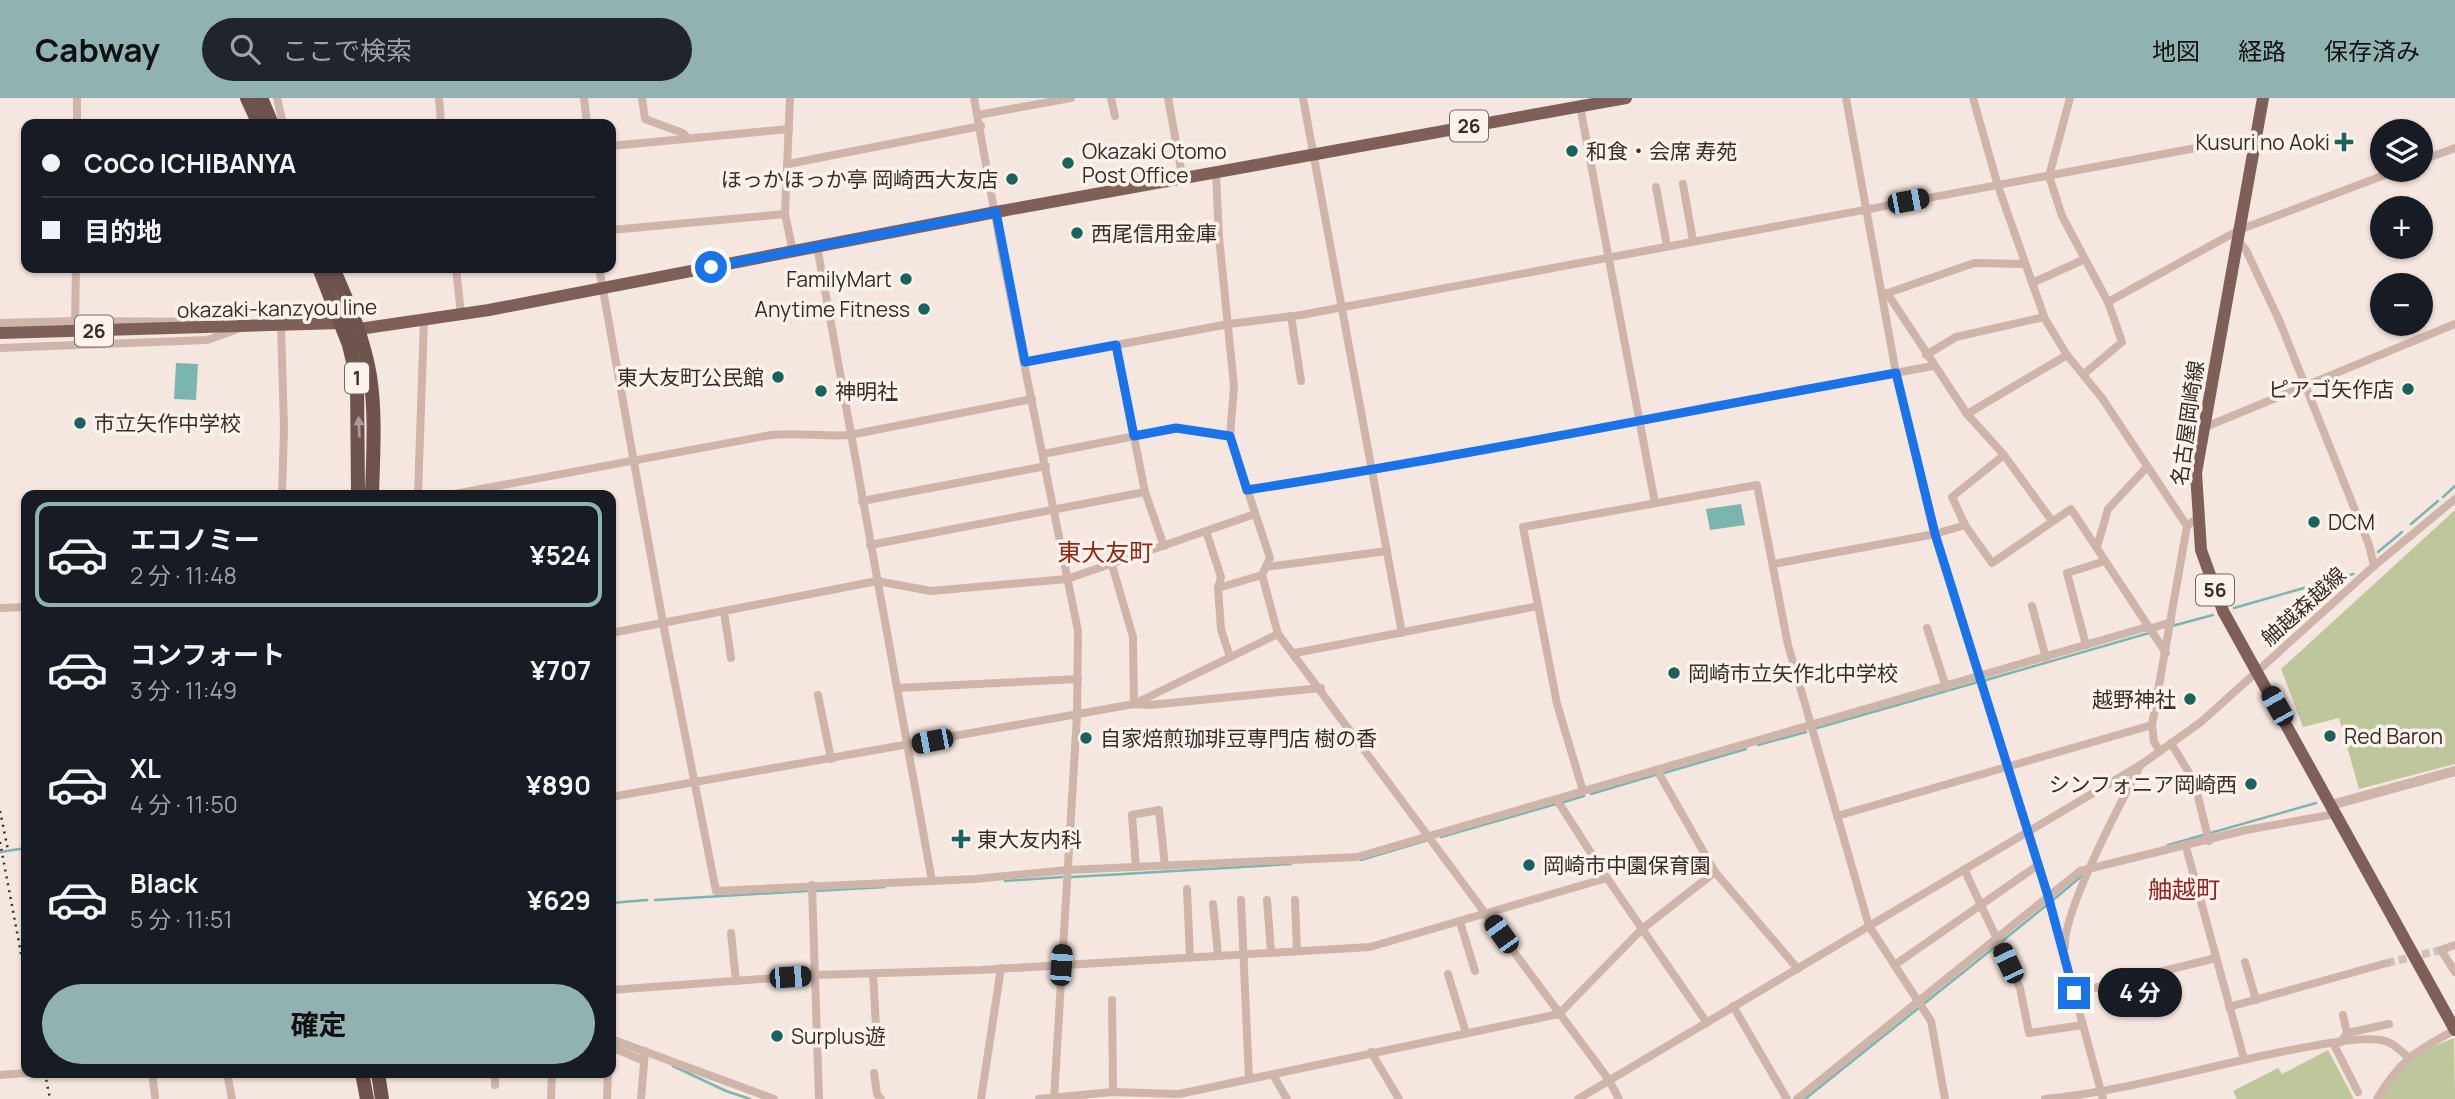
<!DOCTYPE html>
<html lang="ja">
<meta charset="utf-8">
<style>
body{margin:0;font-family:Manrope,"Noto Sans JP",sans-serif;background:#20242c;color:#f1f3f6;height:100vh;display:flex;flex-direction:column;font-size:26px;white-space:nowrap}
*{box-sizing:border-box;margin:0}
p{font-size:23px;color:#9ea1a6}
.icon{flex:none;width:38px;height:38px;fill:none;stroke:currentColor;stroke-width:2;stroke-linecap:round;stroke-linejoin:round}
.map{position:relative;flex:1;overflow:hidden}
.details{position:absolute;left:21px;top:392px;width:595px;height:588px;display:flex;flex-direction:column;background:#171b24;border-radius:14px;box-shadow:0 2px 5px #0004}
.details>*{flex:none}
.top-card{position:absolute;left:21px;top:21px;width:595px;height:154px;border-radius:14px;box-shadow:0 2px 5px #0004;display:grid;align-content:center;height:154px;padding:0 21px;background:#171b24}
.buttons{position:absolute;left:2370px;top:21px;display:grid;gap:14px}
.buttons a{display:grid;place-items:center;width:63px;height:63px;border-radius:50%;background:#171b24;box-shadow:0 2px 5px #0004;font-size:35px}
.end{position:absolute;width:32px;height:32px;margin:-16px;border:9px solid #1a73e8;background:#fff;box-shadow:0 0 0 4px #fff}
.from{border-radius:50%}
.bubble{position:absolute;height:49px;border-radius:24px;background:#171b24;box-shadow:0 2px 5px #0004;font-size:23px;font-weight:700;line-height:49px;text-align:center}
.car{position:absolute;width:21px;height:42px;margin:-21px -10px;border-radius:9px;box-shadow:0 0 5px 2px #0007;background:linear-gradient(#222 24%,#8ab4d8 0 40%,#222 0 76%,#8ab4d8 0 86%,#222 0)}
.top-card b{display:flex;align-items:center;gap:24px;height:66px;font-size:26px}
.top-card b+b{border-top:2px solid #363941}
.top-card i{width:18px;height:18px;background:#f1f3f6}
ul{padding:12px 0 0;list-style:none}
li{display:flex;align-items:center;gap:21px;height:105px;margin:0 14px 10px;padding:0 7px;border:4px solid transparent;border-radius:14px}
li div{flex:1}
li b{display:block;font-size:26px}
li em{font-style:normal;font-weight:700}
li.on{border-color:#90b2b1}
li>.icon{width:63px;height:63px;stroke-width:1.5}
.primary-button{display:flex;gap:14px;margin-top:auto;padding:14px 21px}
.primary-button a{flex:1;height:80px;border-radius:42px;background:#90b2b1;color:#111;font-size:28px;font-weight:700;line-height:80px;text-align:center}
header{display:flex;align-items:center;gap:42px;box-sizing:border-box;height:98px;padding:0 35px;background:#90b2b1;color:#111}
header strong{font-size:33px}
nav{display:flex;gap:38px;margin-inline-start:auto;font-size:24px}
.search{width:490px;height:63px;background:#20242c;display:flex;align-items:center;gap:18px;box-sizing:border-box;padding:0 24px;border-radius:38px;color:#9ea1a6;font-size:26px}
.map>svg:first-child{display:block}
</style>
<header>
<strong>Cabway</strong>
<div class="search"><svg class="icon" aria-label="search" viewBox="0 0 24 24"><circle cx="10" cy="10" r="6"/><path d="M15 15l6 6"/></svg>ここで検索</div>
<nav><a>地図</a><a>経路</a><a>保存済み</a></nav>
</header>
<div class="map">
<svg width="2455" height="1001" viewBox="0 0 2455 1001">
<rect width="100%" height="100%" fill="#f5e7df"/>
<g fill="#bec69c">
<path d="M2455 412V666L2359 691 2339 620 2303 629 2281 571Z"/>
<path d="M2454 940 2455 1001H2380C2399 967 2419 953 2454 940Z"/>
<path d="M2328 952 2354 1001H2237L2233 993 2278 970 2282 976Z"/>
</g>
<g fill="#7ab5af">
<path d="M176 265 198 266 196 302 174 301Z"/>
<path d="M1741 406 1745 427 1710 432 1706 411Z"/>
</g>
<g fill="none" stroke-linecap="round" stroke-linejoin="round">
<g stroke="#7ab5af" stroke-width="2.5">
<path d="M2443 399 2455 388"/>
<path d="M2411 426 2438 403"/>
<path d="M2378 454 2402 434"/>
<path d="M2234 510 2353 476"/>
<path d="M2172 528 2213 517"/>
<path d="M1986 582 2149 535"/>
<path d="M1817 630 1978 584"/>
<path d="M1758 647 1806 634"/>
<path d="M1664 675 1746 651"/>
<path d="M1591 696 1655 677"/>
<path d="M1564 704 1584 698"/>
<path d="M1441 739 1556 706"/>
<path d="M2168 747 2316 705"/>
<path d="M0 754 26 750"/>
<path d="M1361 762 1428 742"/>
<path d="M1072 779 1291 766"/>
<path d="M1005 783 1062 779"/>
<path d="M815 793 885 789"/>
<path d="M655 802 807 793"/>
<path d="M2053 802 2083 777"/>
<path d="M611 805 647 802"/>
<path d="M2001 844 2048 806"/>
<path d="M673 968 726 993 750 1001"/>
<path d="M1805 1001 1996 848"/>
</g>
<path stroke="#d0c2bb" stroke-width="8" stroke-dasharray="8 4" stroke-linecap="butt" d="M2387 865 2441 852"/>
<g stroke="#cfb5a9" stroke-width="8">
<path d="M77 0V26"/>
<path d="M277 0 283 26"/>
<path d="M439 0 441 26"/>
<path d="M584 0 587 26"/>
<path d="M642 0 645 21 683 35 688 40"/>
<path d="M790 0 785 116 793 154"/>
<path d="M974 0 1002 156 1078 533 1077 617 1054 1001"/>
<path d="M1111 0 1115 18"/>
<path d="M1168 0 1183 82"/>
<path d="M1303 0 1402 535"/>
<path d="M1846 0 1896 275 1935 436 2048 798 2103 1001"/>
<path d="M1973 0 1998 88 2045 221 2067 257 2102 300 2187 428"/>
<path d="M2070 0 2049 78 2062 118 2108 204 2122 244 2084 276"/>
<path d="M1580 8 1655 405"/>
<path d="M978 17 1071 0"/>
<path d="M611 48 789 31"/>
<path d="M2420 63 2455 50"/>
<path d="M788 66 981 28"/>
<path d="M1216 76 1219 139 1234 288 1230 339 1270 460 1262 477 1278 536 1609 982 1619 1001"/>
<path d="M1683 86 1693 143"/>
<path d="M1656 89 1667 148"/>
<path d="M611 132 785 116"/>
<path d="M2237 141 2246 152 2279 222 2369 447 2374 468"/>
<path d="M817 148 932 783"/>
<path d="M76 170 75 223 226 224"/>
<path d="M456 170 461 216"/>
<path d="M599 170 663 525 716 793 975 781 1068 772 1357 759 2147 529"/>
<path d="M2032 185 2083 162"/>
<path d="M1887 195 1967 316 2004 357 2052 423"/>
<path d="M1885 196 1974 165 2025 166"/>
<path d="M2108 204 2239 132 2398 72"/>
<path d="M1291 218 1301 283"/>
<path d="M0 225 75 223"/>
<path d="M281 227 284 330 282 397"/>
<path d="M1116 248 1145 394 1164 448"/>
<path d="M0 250 207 242 238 231"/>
<path d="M1926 257 1956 239 2044 219"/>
<path d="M1025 264 1229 226 1301 217 2255 39"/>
<path d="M1967 316 2067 257"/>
<path d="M2203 330 2455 226"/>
<path d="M1043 356 1176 330 1230 339"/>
<path d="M2004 357 1952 399 1965 427 1992 465 2071 411 2166 555"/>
<path d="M1246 392C1476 357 1704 310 1933 268"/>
<path d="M418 397 424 221"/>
<path d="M449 397 771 337C798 334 823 339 850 337L1032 301"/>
<path d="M862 403 1046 368"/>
<path d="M1206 433 1221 479 1218 490 1221 531 1230 559"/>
<path d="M870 447 1145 394"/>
<path d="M2097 449 2108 411 2146 370"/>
<path d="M1773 466 1935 436 1965 427"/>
<path d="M1112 467 1133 539 1134 606"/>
<path d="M1266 469 1387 453"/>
<path d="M1218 490 1262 477"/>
<path d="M2032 508 2046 560"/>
<path d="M0 510 26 509"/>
<path d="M724 514 731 560"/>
<path d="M1927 530 1946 589"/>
<path d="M2149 531 2171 524"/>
<path d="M611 535 877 483 931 493 1067 481 1255 416"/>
<path d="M2086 547 2067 475 2105 463"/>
<path d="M1295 555 1538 508"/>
<path d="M897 590 1078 581"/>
<path d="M818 597 831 661"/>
<path d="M1136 605 1278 536"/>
<path d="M2171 645 2194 683 2209 743"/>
<path d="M2159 652 2154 644 2152 627 2187 428 2198 419"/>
<path d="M1657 672 1715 774 1798 871"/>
<path d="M1583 693 1557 606 1523 429 1757 387 1788 547 1869 828 1931 923 1945 1001"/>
<path d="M611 699 1134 606 1150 607 1321 590"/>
<path d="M1557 702 1607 780 1707 925"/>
<path d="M1837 718 2152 627"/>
<path d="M2186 749 2244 961"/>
<path d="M1136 769 1132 717 1159 712 1165 768"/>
<path d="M1964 771 2020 890 2029 935 2083 927"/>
<path d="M812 787 819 1001"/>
<path d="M1187 791 1190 859"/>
<path d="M1241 802 1249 981"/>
<path d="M1267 802 1271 854"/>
<path d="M1295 802 1297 853"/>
<path d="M1213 806 1218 857"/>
<path d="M1460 824 1475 873"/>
<path d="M731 835 736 883"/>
<path d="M2455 847 2441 852 2455 874"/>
<path d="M2065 849C2062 815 2122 702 2140 668"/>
<path d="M2245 864 2256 902"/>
<path d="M1896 866 2038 767"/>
<path d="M873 875 877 946"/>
<path d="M1448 876 1466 935"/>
<path d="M611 892 817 877 980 872 1370 849 1607 780"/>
<path d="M2074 895 2216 860"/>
<path d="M1112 902 1113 994"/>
<path d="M1733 908 1787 1001"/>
<path d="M2229 909 2387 865"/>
<path d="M2343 917 2347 935"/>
<path d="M611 941 774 1001"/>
<path d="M2341 944 2347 935 2389 926"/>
<path d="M2333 945 2358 994"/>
<path d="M611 949 642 962"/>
<path d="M1371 954 1399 1001"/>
<path d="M152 975 155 998"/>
<path d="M227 975 232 1001"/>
<path d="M874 975 877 996 881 1001"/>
<path d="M0 977 26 975"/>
<path d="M1273 977 1287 1001"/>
<path d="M495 987V975"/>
<path d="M551 1001 552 975"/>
<path d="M607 1001 608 975"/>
<path d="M641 1001 645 953"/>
<path d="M981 1001 1001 870"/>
<path d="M1039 1001 1113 994 1179 996 1559 916 1642 831 1715 774"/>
<path d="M1578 1001 2142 666 2201 624 2374 468 2455 401"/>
<path d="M1797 1001 2080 773 2246 732 2335 716"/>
<path d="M2045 1001C2129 993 2209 967 2291 952 2320 947 2352 939 2381 942 2393 944 2399 952 2408 959"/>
<path d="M2377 1001C2399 963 2417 952 2455 932"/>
</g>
<path stroke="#cfb5a9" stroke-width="10" d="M2331 707 2455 673"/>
<g stroke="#7f6059" stroke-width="12">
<path d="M2263 0 2196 375 2201 452 2223 513 2455 932"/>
<path d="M0 235 342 225 359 231 489 212 996 114 1626 0"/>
</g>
<g stroke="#6e524c" stroke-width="14">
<path d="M247 0 259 26"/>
<path d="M261 0 272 26"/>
<path d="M319 170 349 247 357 280 358 397"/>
<path d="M333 170C348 205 364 240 370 278 376 317 373 358 372 397"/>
<path d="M362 975 367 1001"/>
<path d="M378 975 382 1001"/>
</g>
<g stroke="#3b2c29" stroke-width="2.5" stroke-dasharray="2 5" stroke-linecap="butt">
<path d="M0 713 8 752"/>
<path d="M0 744 26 882"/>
<path d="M45 975 50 1001"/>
</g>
</g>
<defs><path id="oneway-solid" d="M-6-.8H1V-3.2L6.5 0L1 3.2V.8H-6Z" transform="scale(1.75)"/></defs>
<use fill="#ae9a94" href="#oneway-solid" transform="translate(359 329) rotate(-92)"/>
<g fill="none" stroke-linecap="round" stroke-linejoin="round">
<path stroke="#1a73e8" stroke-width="9" d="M711 169 996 114 1025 264 1116 247 1134 338 1176 330 1230 338 1247 392C1464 358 1680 314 1896 275L1935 436 2048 798 2074 895"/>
</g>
<g fill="#1a625c" stroke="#fcf2ec" stroke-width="2.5">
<path d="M2340.5 33.5h7v7h7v7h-7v7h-7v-7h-7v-7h7z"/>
<circle cx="1572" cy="53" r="7"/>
<circle cx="1068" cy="65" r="7"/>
<circle cx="1012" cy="81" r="7"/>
<circle cx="1077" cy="135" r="7"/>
<circle cx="906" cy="181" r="7"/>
<circle cx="924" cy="211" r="7"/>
<circle cx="778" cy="279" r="7"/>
<circle cx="2408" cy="291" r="7"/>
<circle cx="821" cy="293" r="7"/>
<circle cx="80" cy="325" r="7"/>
<circle cx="2314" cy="424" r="7"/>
<circle cx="1674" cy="575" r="7"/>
<circle cx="2190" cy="601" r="7"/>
<circle cx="2330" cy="638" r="7"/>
<circle cx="1086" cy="640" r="7"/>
<circle cx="2251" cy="686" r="7"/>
<path d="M957.5 730.5h7v7h7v7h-7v7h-7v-7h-7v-7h7z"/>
<circle cx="1529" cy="767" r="7"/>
<circle cx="777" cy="938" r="7"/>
</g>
<g text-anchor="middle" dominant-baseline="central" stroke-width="7" stroke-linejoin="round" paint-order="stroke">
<g fill="#fcf2ec" stroke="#756764" stroke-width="2">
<rect x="1450" y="12.5" width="38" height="31" rx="5"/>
<rect x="75" y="217.5" width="38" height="31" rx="5"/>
<rect x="345" y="264.5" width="24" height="31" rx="5"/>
<rect x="2196" y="476.5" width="38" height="31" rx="5"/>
</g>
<g font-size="19" font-weight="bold" fill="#3b2c29">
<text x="1469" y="28">26</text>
<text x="94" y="233">26</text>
<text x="357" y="280">1</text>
<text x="2215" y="492">56</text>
</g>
<g font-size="21" fill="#3b2c29" stroke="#fcf2ec" text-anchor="start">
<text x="2330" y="44" text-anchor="end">Kusuri no Aoki</text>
<text x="1082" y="53">Okazaki Otomo<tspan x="1082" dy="24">Post Office</tspan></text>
<text x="1586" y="53">和食・会席 寿苑</text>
<text x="998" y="81" text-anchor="end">ほっかほっか亭 岡崎西大友店</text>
<text x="1091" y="135">西尾信用金庫</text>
<text x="892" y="181" text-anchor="end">FamilyMart</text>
<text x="910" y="211" text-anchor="end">Anytime Fitness</text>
<text x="764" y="279" text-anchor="end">東大友町公民館</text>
<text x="2394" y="291" text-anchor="end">ピアゴ矢作店</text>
<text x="835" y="293">神明社</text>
<text x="94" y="325">市立矢作中学校</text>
<text x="2328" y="424">DCM</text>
<text x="1688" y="575">岡崎市立矢作北中学校</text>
<text x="2176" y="601" text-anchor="end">越野神社</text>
<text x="2344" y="638">Red Baron</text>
<text x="1100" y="640">自家焙煎珈琲豆専門店 樹の香</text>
<text x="2237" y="686" text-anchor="end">シンフォニア岡崎西</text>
<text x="977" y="741">東大友内科</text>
<text x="1543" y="767">岡崎市中園保育園</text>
<text x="791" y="938">Surplus遊</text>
</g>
<g font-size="21" fill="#3b2c29" stroke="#fcf2ec">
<text transform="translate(277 210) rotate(-1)">okazaki-kanzyou line</text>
<text transform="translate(2187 325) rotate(-82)">名古屋岡崎線</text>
<text transform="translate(2303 508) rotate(-42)">舳越森越線</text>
</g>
<g font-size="24" fill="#93251a" stroke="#fcf2ec">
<text x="1105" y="453">東大友町</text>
<text x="2184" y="790">舳越町</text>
</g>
</g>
</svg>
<div class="buttons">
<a><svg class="icon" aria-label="layers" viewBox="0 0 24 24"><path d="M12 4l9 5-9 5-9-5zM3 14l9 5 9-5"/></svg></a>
<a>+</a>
<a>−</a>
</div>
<i class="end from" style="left:711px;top:169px"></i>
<i class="end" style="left:2074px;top:895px"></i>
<div class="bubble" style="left:2098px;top:870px;width:84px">4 分</div>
<i class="car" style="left:1908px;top:103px;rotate:79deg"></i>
<i class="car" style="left:2277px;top:608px;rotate:331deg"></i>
<i class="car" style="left:932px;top:643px;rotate:259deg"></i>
<i class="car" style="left:1501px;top:836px;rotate:324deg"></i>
<i class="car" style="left:2008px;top:865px;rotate:335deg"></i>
<i class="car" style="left:1061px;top:867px;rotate:4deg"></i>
<i class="car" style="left:790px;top:879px;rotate:86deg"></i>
<div class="top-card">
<b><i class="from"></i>CoCo ICHIBANYA</b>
<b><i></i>目的地</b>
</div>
<section class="details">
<ul>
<li class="on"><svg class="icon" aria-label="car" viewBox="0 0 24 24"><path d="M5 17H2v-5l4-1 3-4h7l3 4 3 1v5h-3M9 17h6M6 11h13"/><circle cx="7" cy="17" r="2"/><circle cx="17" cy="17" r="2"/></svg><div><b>エコノミー</b><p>2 分 · 11:48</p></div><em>¥524</em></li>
<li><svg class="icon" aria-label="car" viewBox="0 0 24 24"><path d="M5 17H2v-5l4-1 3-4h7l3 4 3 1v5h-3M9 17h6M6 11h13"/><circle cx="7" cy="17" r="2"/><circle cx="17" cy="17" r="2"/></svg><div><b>コンフォート</b><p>3 分 · 11:49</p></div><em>¥707</em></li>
<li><svg class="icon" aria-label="car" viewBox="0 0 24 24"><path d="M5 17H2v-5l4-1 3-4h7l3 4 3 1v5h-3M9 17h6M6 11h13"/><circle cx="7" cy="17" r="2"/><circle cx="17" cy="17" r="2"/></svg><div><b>XL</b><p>4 分 · 11:50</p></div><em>¥890</em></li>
<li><svg class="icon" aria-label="car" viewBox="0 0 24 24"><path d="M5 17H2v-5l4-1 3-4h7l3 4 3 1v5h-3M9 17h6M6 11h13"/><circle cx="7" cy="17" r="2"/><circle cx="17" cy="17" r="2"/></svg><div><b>Black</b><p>5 分 · 11:51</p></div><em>¥629</em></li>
</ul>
<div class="primary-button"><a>確定</a></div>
</section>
</div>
